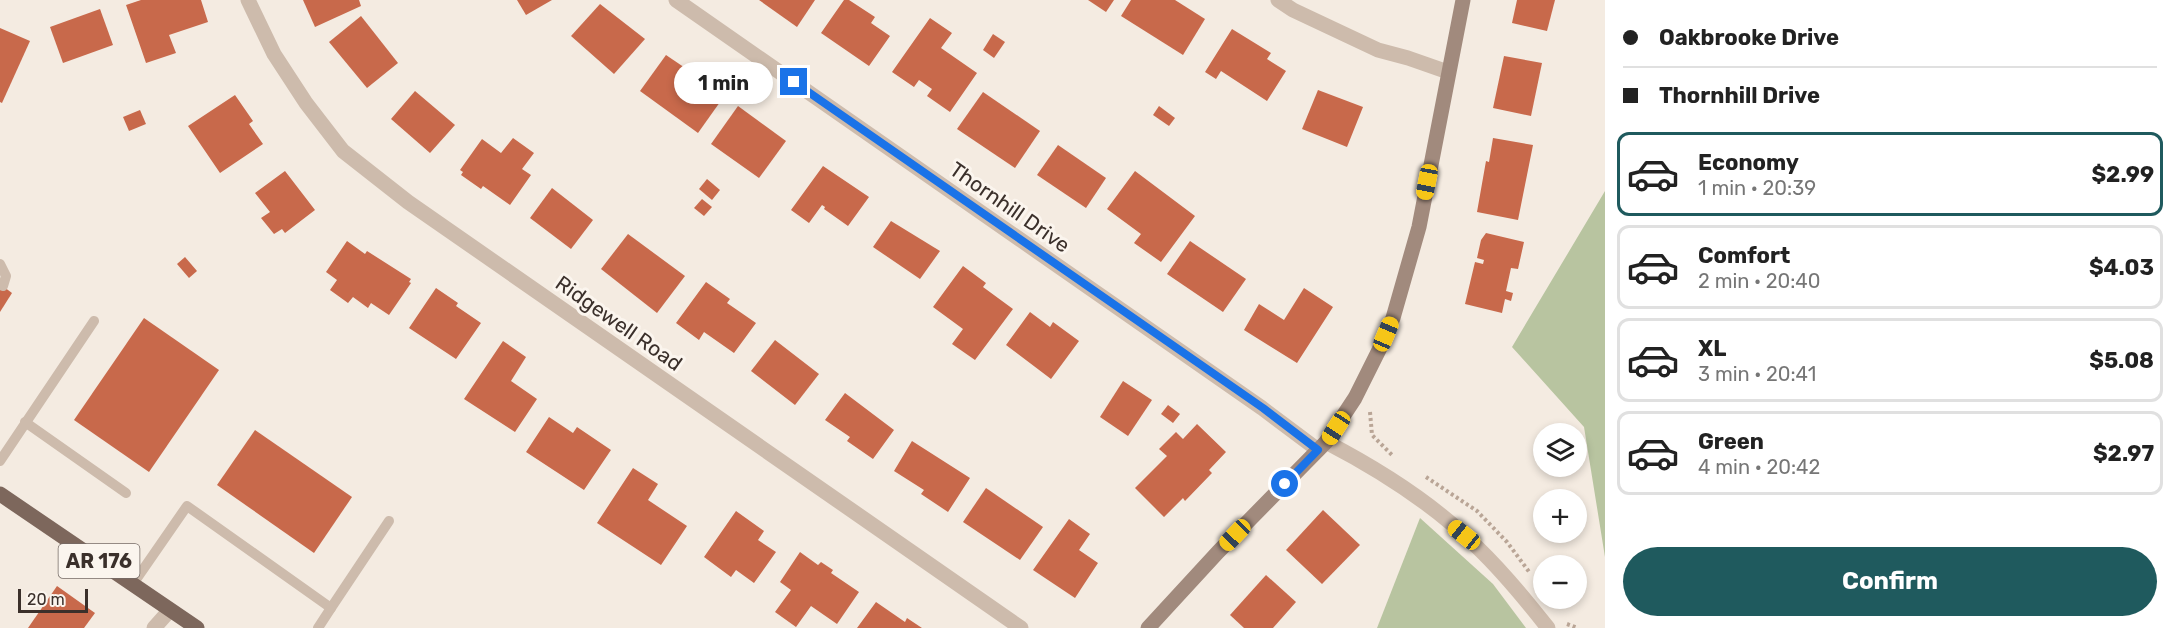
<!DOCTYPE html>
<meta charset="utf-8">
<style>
body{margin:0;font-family:Rubik,sans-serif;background:#f6f6f6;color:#222;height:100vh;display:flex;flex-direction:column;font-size:22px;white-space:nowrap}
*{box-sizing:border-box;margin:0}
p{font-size:20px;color:#767676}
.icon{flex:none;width:33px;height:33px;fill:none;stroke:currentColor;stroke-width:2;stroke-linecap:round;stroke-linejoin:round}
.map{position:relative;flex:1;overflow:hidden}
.panel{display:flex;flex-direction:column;background:#fff;width:570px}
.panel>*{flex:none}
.top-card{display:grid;align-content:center;height:132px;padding:0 18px;background:#fff}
.fabs{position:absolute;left:1533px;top:423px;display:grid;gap:12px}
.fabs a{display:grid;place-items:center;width:54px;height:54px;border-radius:50%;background:#fff;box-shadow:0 3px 9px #0003;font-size:30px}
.scale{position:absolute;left:18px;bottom:15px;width:70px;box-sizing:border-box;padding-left:6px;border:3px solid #3b302b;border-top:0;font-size:16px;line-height:21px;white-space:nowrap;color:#3b302b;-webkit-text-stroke:4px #fbf5ee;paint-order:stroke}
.end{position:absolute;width:27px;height:27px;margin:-14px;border:8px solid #1a73e8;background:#fff;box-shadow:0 0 0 3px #fff}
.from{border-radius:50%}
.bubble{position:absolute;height:42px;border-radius:21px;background:#fff;box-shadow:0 3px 9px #0003;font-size:20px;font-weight:700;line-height:42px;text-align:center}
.car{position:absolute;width:18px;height:36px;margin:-18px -9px;border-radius:8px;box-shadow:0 0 4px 2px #0007;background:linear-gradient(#f5c518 24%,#345 0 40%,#f5c518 0 76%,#345 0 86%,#f5c518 0)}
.top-card b{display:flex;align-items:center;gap:21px;height:57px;font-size:22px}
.top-card b+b{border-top:2px solid #e0e0e0}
.top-card i{width:15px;height:15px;background:#222}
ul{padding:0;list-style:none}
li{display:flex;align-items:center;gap:18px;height:84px;margin:0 12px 9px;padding:0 6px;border:3px solid #e0e0e0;border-radius:12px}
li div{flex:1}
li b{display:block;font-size:22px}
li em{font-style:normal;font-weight:700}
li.selected{border-color:#1f5a5e}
li>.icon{width:54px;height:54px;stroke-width:1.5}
.action{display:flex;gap:12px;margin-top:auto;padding:12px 18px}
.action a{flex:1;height:69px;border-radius:36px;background:#1f5a5e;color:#fff;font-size:24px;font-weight:700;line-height:69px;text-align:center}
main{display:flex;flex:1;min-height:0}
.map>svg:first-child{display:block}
</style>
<main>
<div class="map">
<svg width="1605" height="628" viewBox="0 0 1605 628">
<rect width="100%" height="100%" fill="#f4ebe1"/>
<g fill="#b8c4a0">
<path d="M1605 191V557L1584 427 1512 347Z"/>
<path d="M1420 518 1493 584 1526 628H1377Z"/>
</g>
<g fill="#c8694b">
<path d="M141 0H201L208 22 169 35 176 53 146 63 126 5Z"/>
<path d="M303 0H359L361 6 315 27Z"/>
<path d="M517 0H552L526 15Z"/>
<path d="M759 0H815L797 27Z"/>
<path d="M844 0H849L875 17 871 23 890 36 869 66 821 33Z"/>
<path d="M1088 0H1114L1106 12Z"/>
<path d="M1131 0H1175L1205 19 1183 55 1121 16Z"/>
<path d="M1517 0H1555L1547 31 1512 23Z"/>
<path d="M600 4 645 39 614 74 571 36Z"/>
<path d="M100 9 113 45 63 63 50 27Z"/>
<path d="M361 16 398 63 367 88 329 42Z"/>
<path d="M930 18 952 33 941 48 977 73 950 112 927 96 932 89 919 80 914 87 892 72Z"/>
<path d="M0 28 30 41 2 103 0 102Z"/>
<path d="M1232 29 1271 53 1267 59 1286 71 1267 101 1221 71 1216 79 1205 72Z"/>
<path d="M993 34 1005 42 994 58 983 50Z"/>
<path d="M666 55 725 95 698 133 640 91Z"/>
<path d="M1504 56 1542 63 1531 116 1493 108Z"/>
<path d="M1318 90 1363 107 1347 147 1302 129Z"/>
<path d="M415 91 455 125 430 153 391 119Z"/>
<path d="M983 92 1040 131 1015 168 957 129Z"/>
<path d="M235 95 253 121 249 124 263 144 220 173 188 126Z"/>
<path d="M738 106 786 141 759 178 711 144Z"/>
<path d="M1159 106 1175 118 1169 126 1153 115Z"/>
<path d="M140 110 146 124 129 131 123 117Z"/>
<path d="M513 138 534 153 522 169 531 175 510 205 483 186 481 189 461 175 463 172 460 170 482 139 501 153Z"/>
<path d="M1493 138 1533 145 1518 220 1477 212 1486 161 1489 162Z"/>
<path d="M1058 145 1106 178 1086 208 1037 175Z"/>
<path d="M823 166 869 197 848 226 824 209 825 207 822 205 809 223 791 210Z"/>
<path d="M285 171 315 210 285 233 282 229 274 234 261 218 270 212 255 193Z"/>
<path d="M1135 171 1195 216 1161 262 1134 243 1141 234 1107 209Z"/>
<path d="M707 179 720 190 712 200 699 189Z"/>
<path d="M552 188 593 220 571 249 530 218Z"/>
<path d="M702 199 712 207 704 216 694 208Z"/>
<path d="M891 221 940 251 920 279 873 247Z"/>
<path d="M1486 233 1524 242 1518 269 1511 268 1506 291 1513 293 1511 301 1505 299 1502 313 1465 304 1475 262 1483 264 1484 260 1477 258 1481 240Z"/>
<path d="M628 234 685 276 657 313 601 269Z"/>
<path d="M347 241 365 254 367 251 411 279 409 282 411 283 389 315 371 303 368 308 353 297 348 303 330 290 337 280 326 272Z"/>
<path d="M1190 241 1246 279 1223 312 1167 274Z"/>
<path d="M185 257 197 271 189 278 177 264Z"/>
<path d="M963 266 986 283 983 287 1013 309 975 360 952 344 963 329 933 307Z"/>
<path d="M706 282 730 299 727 303 756 323 734 353 704 332 699 340 676 323Z"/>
<path d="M0 284 12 293 0 312Z"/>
<path d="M436 288 458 303 456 306 481 323 456 359 409 328Z"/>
<path d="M1304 288 1333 307 1297 363 1244 330 1259 304 1284 320Z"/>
<path d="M1030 312 1050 327 1053 322 1079 341 1051 379 1006 345Z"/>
<path d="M144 318 219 370 149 472 74 420Z"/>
<path d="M775 340 819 374 795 405 751 371Z"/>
<path d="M503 341 526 357 511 381 537 399 515 432 464 399Z"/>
<path d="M1123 381 1152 400 1128 436 1100 417Z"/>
<path d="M845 393 894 430 873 459 847 441 850 437 825 420Z"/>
<path d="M1168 405 1180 414 1173 423 1161 414Z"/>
<path d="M549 417 573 433 577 427 611 450 584 490 526 452Z"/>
<path d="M1197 424 1226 452 1209 470 1212 473 1185 501 1183 498 1164 517 1135 488 1167 456 1159 449 1176 432 1183 439Z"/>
<path d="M255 430 352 497 314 553 217 485Z"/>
<path d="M912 441 970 478 948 512 921 494 924 490 894 471Z"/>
<path d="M633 468 658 484 648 500 687 526 661 565 597 523Z"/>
<path d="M986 488 1043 527 1020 560 963 522Z"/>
<path d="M1323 510 1360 545 1322 584 1286 550Z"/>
<path d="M736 511 764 531 758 540 776 552 754 583 736 570 731 577 704 557Z"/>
<path d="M1069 519 1090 534 1079 550 1098 563 1075 598 1033 570Z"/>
<path d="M800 552 818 565 821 562 833 570 831 573 859 592 837 624 811 606 796 627 775 612 791 590 780 582Z"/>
<path d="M1266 575 1296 602 1273 628H1244L1230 615Z"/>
<path d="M57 586 95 613 84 628H28Z"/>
<path d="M876 602 905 622 907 618 922 628H857Z"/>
</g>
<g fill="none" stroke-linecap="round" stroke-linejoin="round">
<g stroke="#b9a596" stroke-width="4" stroke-dasharray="3 3" stroke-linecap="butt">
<path d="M1370 412 1372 435 1392 455"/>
<path d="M1426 477 1477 511 1507 542 1530 573"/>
<path d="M1567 624 1578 628"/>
</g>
<g stroke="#cdbbac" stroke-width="10">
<path d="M0 264 6 276 3 286"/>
<path d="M25 422 126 493"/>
<path d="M0 461 94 321"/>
<path d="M133 584 187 506 331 608 318 628"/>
<path d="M331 608 389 521"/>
</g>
<g stroke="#cdbbac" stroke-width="15">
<path d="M248 0 274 54 306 103 343 151 408 202 1021 628"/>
<path d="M676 0 1262 408 1318 450"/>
<path d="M1278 0 1293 10 1378 50 1408 58 1448 72"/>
<path d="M1326 442C1380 470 1435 505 1478 548 1504 573 1526 600 1548 628"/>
<path d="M154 628 170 610"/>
</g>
<path stroke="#a18a7d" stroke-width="15" d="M1148 628 1218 552 1326 442 1355 398 1379 350 1393 318 1419 227 1463 0"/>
<path stroke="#7d675c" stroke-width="15" d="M0 494 197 628"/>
</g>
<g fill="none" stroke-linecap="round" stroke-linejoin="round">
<path stroke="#1a73e8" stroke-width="8" d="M794 82 1263 408 1318 450 1285 484"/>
</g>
<g text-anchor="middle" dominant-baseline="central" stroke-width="6" stroke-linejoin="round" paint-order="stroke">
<rect fill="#fbf5ee" stroke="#756b66" stroke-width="1.5" x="58.5" y="544" width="81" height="34" rx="4.5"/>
<g font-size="20" font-weight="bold" fill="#3b302b">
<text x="99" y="561">AR 176</text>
</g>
<g font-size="21" fill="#3b302b" stroke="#fbf5ee">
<text transform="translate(1010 207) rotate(35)">Thornhill Drive</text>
<text transform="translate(619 323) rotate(35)">Ridgewell Road</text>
</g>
</g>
</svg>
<div class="fabs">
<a><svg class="icon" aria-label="layers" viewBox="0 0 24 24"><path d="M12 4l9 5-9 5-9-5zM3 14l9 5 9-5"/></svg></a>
<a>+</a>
<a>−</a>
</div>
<div class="scale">20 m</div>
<i class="end from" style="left:1285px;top:484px"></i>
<i class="end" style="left:794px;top:82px"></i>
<div class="bubble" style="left:674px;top:62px;width:99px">1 min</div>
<i class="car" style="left:1427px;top:182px;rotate:191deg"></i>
<i class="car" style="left:1386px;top:334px;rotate:23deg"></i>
<i class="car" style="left:1336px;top:428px;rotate:213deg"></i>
<i class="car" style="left:1235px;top:535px;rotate:224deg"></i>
<i class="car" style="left:1464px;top:535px;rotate:309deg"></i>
</div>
<section class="panel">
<div class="top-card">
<b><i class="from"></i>Oakbrooke Drive</b>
<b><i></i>Thornhill Drive</b>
</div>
<ul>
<li class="selected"><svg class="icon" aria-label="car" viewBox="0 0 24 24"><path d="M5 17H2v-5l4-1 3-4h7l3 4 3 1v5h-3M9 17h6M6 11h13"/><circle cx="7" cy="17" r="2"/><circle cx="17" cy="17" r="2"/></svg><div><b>Economy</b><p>1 min · 20:39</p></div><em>$2.99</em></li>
<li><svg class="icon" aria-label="car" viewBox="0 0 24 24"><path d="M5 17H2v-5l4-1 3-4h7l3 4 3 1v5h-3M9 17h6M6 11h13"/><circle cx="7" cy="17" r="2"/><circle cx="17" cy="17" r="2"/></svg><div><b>Comfort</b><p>2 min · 20:40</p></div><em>$4.03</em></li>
<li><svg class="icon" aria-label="car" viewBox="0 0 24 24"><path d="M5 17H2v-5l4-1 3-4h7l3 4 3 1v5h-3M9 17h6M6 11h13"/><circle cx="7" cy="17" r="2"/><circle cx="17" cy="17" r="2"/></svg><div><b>XL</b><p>3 min · 20:41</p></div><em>$5.08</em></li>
<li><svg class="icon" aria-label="car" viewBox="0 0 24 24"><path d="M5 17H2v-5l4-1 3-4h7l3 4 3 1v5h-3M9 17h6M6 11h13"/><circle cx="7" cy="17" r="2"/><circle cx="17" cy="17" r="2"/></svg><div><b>Green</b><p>4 min · 20:42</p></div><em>$2.97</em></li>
</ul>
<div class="action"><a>Confirm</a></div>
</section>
</main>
